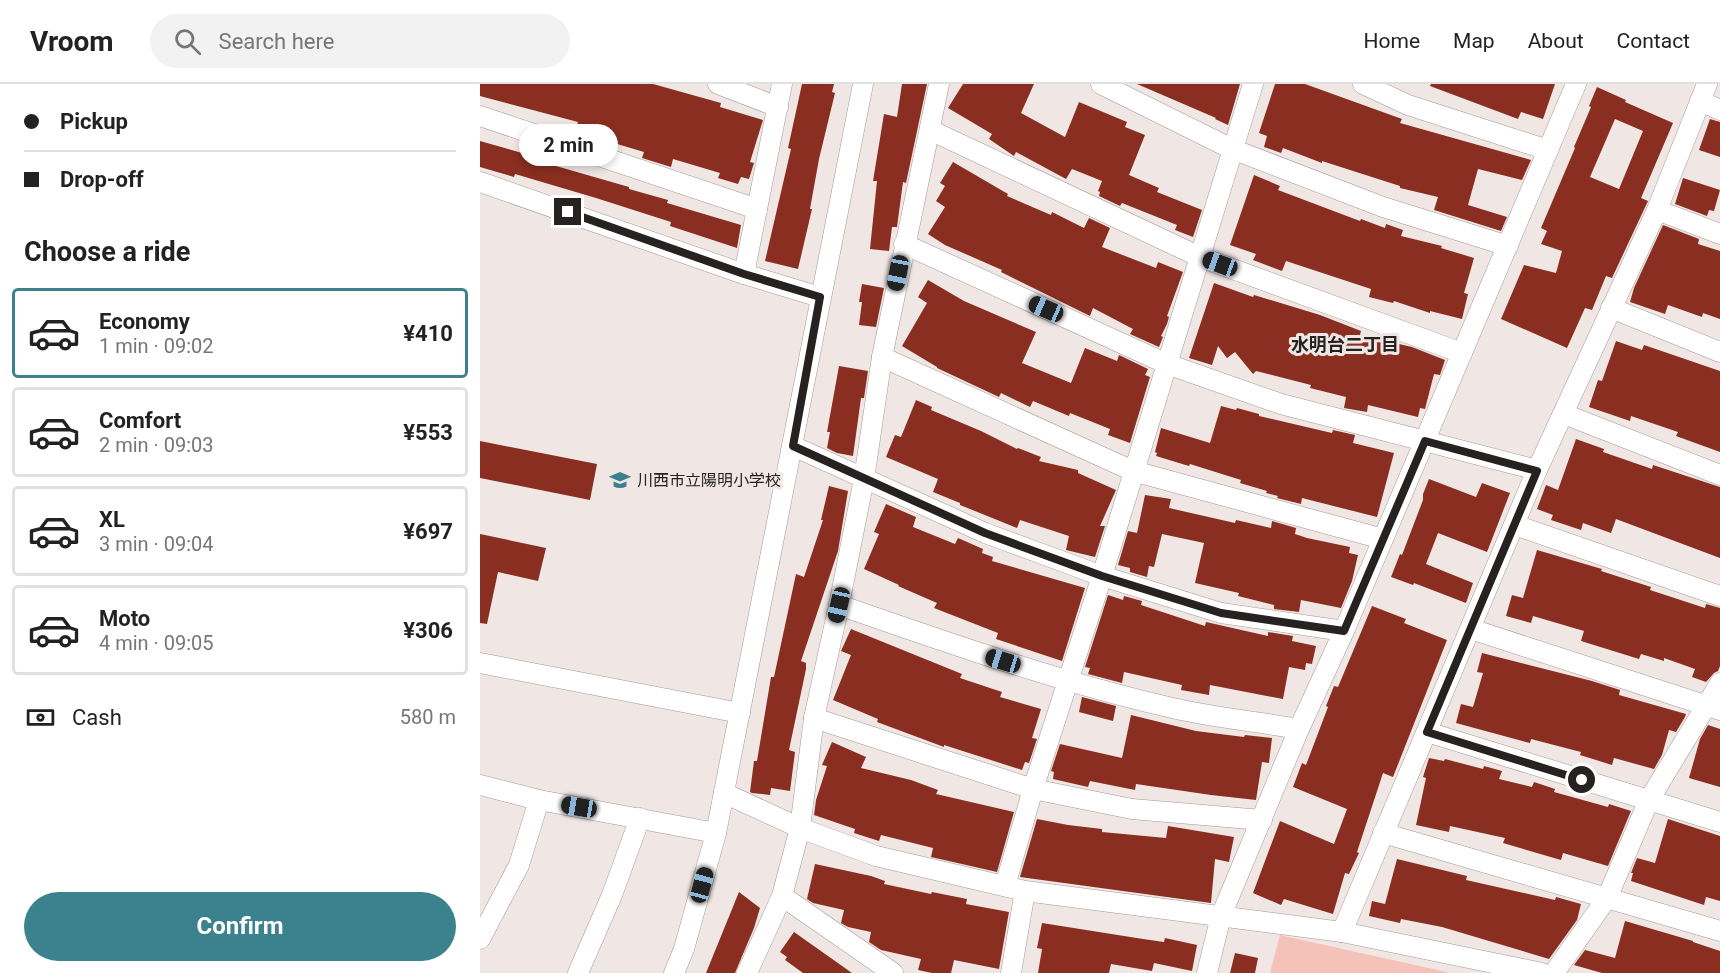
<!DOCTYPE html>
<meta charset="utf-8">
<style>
body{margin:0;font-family:Roboto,"Noto Sans JP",sans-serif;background:#f2f2f2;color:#222;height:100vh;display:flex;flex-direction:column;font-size:22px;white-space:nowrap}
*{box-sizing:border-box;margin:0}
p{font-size:20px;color:#767676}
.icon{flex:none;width:33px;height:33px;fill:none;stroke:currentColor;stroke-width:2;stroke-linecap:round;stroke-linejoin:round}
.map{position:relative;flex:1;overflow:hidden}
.drawer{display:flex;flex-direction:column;background:#fff;width:480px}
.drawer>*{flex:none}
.hud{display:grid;align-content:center;height:132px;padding:0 24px;background:#fff}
.end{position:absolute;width:27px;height:27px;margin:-14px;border:8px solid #252221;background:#fff;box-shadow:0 0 0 3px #fff}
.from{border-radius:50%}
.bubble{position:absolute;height:42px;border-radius:21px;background:#fff;box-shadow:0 3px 9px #0003;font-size:20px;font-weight:700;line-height:42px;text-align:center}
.car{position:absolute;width:18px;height:36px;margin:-18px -9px;border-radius:8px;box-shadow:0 0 4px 2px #0007;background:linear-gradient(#222 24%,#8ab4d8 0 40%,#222 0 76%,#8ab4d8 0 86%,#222 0)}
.hud b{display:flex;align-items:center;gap:21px;height:57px;font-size:22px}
.hud b+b{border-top:2px solid #e0e0e0}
.hud i{width:15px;height:15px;background:#222}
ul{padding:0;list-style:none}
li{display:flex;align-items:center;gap:18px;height:90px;margin:0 12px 9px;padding:0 12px;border:3px solid #e0e0e0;border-radius:6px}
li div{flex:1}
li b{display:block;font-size:22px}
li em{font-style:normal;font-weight:700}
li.on{border-color:#3c818e}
li>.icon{width:54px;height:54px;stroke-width:1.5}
h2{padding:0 24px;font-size:27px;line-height:72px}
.pay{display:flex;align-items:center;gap:15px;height:66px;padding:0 24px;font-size:22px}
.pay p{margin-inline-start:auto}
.primary-button{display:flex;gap:12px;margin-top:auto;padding:12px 24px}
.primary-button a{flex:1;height:69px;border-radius:36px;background:#3c818e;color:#fff;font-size:24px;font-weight:700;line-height:69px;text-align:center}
header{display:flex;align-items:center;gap:36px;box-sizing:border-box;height:84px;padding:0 30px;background:#fff;border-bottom:2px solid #e0e0e0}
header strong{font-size:28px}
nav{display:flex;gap:33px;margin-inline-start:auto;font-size:21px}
.search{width:420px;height:54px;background:#f2f2f2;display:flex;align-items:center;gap:15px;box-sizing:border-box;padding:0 21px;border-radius:33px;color:#767676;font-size:22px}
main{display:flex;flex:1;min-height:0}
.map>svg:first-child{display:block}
</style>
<header>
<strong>Vroom</strong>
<div class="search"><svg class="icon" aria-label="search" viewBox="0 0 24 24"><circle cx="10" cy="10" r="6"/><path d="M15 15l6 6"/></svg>Search here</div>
<nav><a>Home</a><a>Map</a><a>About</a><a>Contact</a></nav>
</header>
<main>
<section class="drawer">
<div class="hud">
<b><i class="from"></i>Pickup</b>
<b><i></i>Drop-off</b>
</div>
<h2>Choose a ride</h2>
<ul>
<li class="on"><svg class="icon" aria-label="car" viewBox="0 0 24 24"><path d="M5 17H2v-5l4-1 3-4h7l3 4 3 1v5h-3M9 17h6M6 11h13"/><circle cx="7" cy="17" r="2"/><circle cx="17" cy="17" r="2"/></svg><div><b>Economy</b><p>1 min · 09:02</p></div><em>¥410</em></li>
<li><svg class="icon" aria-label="car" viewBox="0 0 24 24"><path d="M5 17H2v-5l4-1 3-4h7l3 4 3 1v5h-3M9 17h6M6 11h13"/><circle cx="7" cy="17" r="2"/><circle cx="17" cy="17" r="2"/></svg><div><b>Comfort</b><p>2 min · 09:03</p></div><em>¥553</em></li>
<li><svg class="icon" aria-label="car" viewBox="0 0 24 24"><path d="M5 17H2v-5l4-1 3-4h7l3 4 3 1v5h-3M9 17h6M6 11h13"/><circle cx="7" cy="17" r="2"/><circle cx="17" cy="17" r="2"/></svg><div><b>XL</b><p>3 min · 09:04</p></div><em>¥697</em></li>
<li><svg class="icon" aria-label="car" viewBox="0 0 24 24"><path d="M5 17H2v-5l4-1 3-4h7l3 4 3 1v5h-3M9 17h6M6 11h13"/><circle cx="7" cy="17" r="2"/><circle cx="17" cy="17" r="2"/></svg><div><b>Moto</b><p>4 min · 09:05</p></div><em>¥306</em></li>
</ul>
<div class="pay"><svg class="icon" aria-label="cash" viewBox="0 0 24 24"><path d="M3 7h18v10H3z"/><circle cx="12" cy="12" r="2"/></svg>Cash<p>580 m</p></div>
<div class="primary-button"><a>Confirm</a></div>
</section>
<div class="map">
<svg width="1240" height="889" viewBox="0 0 1240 889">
<rect width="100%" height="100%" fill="#f0e7e5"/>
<path fill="#f4c2b8" d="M800 851 971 889H790Z"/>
<g fill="#892e20" fill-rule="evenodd">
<path d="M0 0H173L241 19 240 23 283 36 270 78 274 79 269 95 261 93 258 100 238 94 240 89 193 75 191 83 162 74 164 68 117 54 116 58 94 51 98 38 0 12Z"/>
<path d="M322 0H354L352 8 355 9 339 75 330 125H332L318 185 285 177 311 65 308 64Z"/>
<path d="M422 0H447L426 99 423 98 417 143H412L409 167 390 165 397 97H393L404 30 417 33Z"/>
<path d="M483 0H554L541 29 585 53 599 18 647 38 645 43 665 51 649 91 679 104 677 108 722 126 713 153 695 146 697 141 642 119 640 122 619 112 620 108 618 107 622 97 592 85 586 95 536 68 534 72 509 55 512 50 468 24Z"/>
<path d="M657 0H760L748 41 735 35 736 34Z"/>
<path d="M795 0H825L922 35 920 39 1051 76 1042 96 998 85 988 121 1027 133 1021 147 954 126 958 113 920 104V102L842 77V79L803 64 801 69 784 63 787 52 779 49Z"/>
<path d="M951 0H1075L1063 35 1041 28 1038 35 950 2Z"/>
<path d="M1117 3 1146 16 1145 18 1193 39 1161 114 1168 117 1132 194 1126 192 1112 226 1105 224 1087 264 1021 235 1044 181 1076 189 1082 167 1061 160 1067 147 1061 144 1095 64 1094 63 1111 23 1109 22ZM1135 35 1163 47 1139 105 1110 93Z"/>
<path d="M1230 35 1240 38V73L1219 66Z"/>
<path d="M0 57 53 72V70L77 77 76 82 149 103V105L188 116 187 119 261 141 257 164 190 142 191 138 116 114 35 90 34 93 0 83Z"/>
<path d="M473 78 528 110 527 112 571 131 572 128 604 144 609 134 630 144 622 163 676 184 678 178 703 188 687 232 689 233 687 240 681 252 683 253 679 263 650 250 653 245 613 224 610 232 521 188 522 186 465 161 448 150 465 123 456 117 465 102 460 99Z"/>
<path d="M774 91 800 102 798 106 880 137 881 135 905 144 906 140 923 146 921 152 962 162 961 164 994 174 984 209 988 210 982 235 950 227V229L914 217 913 219 889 213 891 205 806 177 802 187 773 176 776 170 750 161Z"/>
<path d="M1203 94 1240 106 1234 127 1229 126 1227 132 1195 120Z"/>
<path d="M1183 141 1219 155 1218 160 1240 167V235L1223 229 1222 233 1188 221 1185 230 1150 218 1154 204Z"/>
<path d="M448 196 484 217 556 248 542 279 591 299 605 264 637 277 639 271 668 285 665 291 670 293 650 359 628 351 630 345 590 329 589 332 553 317 550 323 521 309 519 313 457 284V283L422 262 447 219 438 213Z"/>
<path d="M734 199 773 213 774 211 840 231 881 247 880 251 932 263 965 276 960 291 954 290 945 325 940 324 938 333 888 321 887 328 864 324 866 313 830 304 831 301 776 287 773 290 755 268 747 274 738 262 732 281 709 274Z"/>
<path d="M382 200 404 204 396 243 379 241 382 218H379Z"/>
<path d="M1136 257 1162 266 1164 261 1240 287V368L1196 352 1198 348 1151 332 1150 337 1109 323 1118 296 1122 297Z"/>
<path d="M359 282 388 287 384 314H381L373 372 357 369 347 364 350 348H347Z"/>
<path d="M436 316 452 323 451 326 501 347 537 365 538 364 561 373 559 377 598 386V389L636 406 620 442H625L615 473 586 466 589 452 540 436 537 444 480 421V419L453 408 458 395 406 373 415 351 421 353Z"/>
<path d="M741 322 756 326 757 324 779 330V332L852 349 853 346 875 351 873 359 914 369 897 433 822 414 821 420 797 414 798 412 786 409 787 407 760 399 761 396 710 380 709 382 676 372 677 369 675 368 681 344 730 359Z"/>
<path d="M1096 355 1124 365 1123 368 1172 385 1173 381 1240 403V474L1136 435 1131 449 1103 439 1101 446 1071 436 1073 431 1057 425 1066 401 1078 406Z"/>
<path d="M0 357 117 380 110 416 0 394Z"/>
<path d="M949 395 996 413 1002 399 1030 409 1007 468 958 449 946 480 993 499 986 519 934 499 933 501 911 493 920 470 922 471 943 416V410Z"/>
<path d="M349 402 368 407 358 467 321 577 326 579V585L309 666 315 668 310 707 291 704 290 711 272 709 270 708 274 677H277L291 593H294L316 490 324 493 343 436H341Z"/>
<path d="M665 411 691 415 689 424 755 439 756 436 791 444 792 437 816 444 815 450 827 454 870 463 869 469 878 471 872 497 861 524 821 516 819 528 794 525V521L758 512 759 509 715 499 724 459 682 450 674 483 669 482 667 493 650 488V484L638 481 648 447 657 449Z"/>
<path d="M406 420 436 433 433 443 475 460 478 454 503 465 502 469 513 473 512 477 605 504 582 577 516 555 518 549 454 524 457 519 418 502 419 501 384 485 399 450 394 448Z"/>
<path d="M0 450 66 464 58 497 18 488 7 540 0 539Z"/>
<path d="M1057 466 1122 485 1121 487 1171 503 1170 506 1225 524 1226 520 1240 524V582L1238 587 1234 589 1226 598 1212 593 1215 585 1184 574V577L1161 570 1159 575 1101 557 1104 547 1053 532 1051 539 1026 532 1032 511 1043 514Z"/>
<path d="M628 511 643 516 644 512 662 517 661 521 725 542 726 538 788 552V548L813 552 812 557 836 562 832 580 826 579 825 586 809 583 803 615 730 601 729 611 701 606 702 601 644 588 642 599 608 590 610 584 605 583Z"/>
<path d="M892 522 926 535 924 539 967 556 913 693 903 689 877 768 879 769 869 790 865 789 853 830 804 815 801 821 773 809 800 737 854 760 867 725 813 703 822 679 826 681 848 623 846 622 854 602 858 603Z"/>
<path d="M371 545 482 590 480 594 522 608 520 613 561 625 552 654 557 655 549 679 545 678 542 686 464 661V663L397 638 398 635 353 616 371 571 361 567Z"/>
<path d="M1002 569 1112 597 1140 606 1139 611 1206 630 1205 633 1196 648 1189 646 1182 671 1174 685 1134 674 1132 681 1100 671 1101 668 1051 655 1050 659 976 639 981 620 993 623 1003 589 997 588Z"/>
<path d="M602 613 636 622 633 637 599 628Z"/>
<path d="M651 631 716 647 764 653 765 651 792 654 789 679 782 678 776 716 731 711 656 700 655 706 610 697 608 703 573 695 574 688 571 687 580 660 642 674Z"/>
<path d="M1228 641 1240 645V703L1209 694 1220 655Z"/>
<path d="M352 658 386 673 381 684 431 696 458 706 456 710 534 728 517 788 451 773 453 764 401 751 399 757 374 749 375 745 334 731 336 716 347 682 342 681Z"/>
<path d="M949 674 964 677 965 675 1003 685 1004 682 1022 687 1019 695 1052 703 1054 698 1075 705 1074 708 1128 723 1129 720 1151 727 1128 782 1083 769 1081 776 1023 759 1025 754 970 742 969 748 936 741 946 694 943 693Z"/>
<path d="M557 735 588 741 622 745V748L686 754 688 742 754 753 749 778 735 775 731 819 540 793Z"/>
<path d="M1188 735 1240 752V817L1226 813 1224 821 1151 797 1153 789H1151L1157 774 1175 779Z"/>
<path d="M917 775 987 792 986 796 1075 816 1076 813 1101 820 1097 836 1069 875 962 843 921 835 920 839 889 832 892 817 905 820Z"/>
<path d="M335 780 391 792 405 797 404 800 451 810 452 808 487 815 486 820 529 828 519 885 474 876 471 889H452L438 886 441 875 401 866 389 858 391 848 368 843 361 839 364 826 333 819 327 815Z"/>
<path d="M259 808 280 824 274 844 255 889H226Z"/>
<path d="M1145 837 1213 857V858L1240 867V889H1122L1094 881 1105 866 1135 874Z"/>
<path d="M562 839 663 855 684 858 685 854 717 861 712 887 674 879 672 887 631 880 629 889H558L562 865 557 864Z"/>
<path d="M314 848 372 889H323L305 876 307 873 300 868Z"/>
<path d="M755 869 778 874 775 889H750Z"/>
</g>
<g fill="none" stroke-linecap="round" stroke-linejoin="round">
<g stroke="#a29997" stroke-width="21">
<g id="minor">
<path d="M238 0 298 23"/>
<path d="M621 0 752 65 903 123 1028 162"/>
<path d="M883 0 928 21 1068 66"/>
<path d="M1220 17 1240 26"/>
<path d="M0 32 277 125"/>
<path d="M450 46 720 173 982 269"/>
<path d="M0 98 264 190 340 213"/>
<path d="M1177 126 1240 150"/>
<path d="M424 160 687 280 801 320 1057 386"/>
<path d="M264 190 302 0"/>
<path d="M1131 224 1240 268"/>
<path d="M402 273 653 387 903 455"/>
<path d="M1084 330 1240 391"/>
<path d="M313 362 505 449 622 492 741 529 864 547"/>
<path d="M1035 441 1240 512"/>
<path d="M359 521C466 558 573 596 684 622 728 633 774 637 819 645"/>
<path d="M991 545 1240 626"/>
<path d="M0 579 260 629"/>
<path d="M334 634 553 705 652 725 782 736"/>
<path d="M947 648 1240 738"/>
<path d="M0 701 59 716 236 749"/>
<path d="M244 709 320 744 396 772 545 807 862 848 1062 889"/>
<path d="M903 749 1240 847"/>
<path d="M525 802 553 705 622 492 773 0"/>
<path d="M302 812 413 889"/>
<path d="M862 848 1057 386 1177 126 1227 0"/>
<path d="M0 855 39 781 59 716"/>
<path d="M98 889 132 811 160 734"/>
<path d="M194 889 204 865 236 749 383 0"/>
<path d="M267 889 302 812 320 744 334 634 359 521 384 395 402 273 459 0"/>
<path d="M531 889 545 807"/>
<path d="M727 889 741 832 819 645 864 547 1096 0"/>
<path d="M1074 889 1127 814 1169 716 1240 599"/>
</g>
</g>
<use href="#minor" stroke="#fff" stroke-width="20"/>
</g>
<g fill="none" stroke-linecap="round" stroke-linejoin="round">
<path stroke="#252221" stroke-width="8" d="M88 128 264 190 340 213 313 362 505 449 622 492 741 529 864 547 945 357 1057 387 947 648 1102 696"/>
</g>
<defs>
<g id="school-bare" transform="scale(1.62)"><path d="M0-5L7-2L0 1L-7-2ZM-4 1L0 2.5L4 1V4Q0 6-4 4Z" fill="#3c818e" stroke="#f0e7e5" stroke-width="2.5" paint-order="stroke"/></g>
</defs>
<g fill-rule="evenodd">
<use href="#school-bare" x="140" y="396"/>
</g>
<g text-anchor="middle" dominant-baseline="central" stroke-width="6" stroke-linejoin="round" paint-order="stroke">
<g font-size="16" fill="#252221" stroke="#f0e7e5" text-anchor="start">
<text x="157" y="396">川西市立陽明小学校</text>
</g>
<g font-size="18" font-weight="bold" fill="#252221" stroke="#f0e7e5">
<text x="865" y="260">水明台二丁目</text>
</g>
</g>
</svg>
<i class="end from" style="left:1102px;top:696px"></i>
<i class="end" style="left:88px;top:128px"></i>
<div class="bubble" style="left:39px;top:40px;width:99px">2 min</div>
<i class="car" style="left:740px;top:180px;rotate:290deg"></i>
<i class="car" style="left:418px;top:189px;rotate:191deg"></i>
<i class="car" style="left:566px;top:225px;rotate:294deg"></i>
<i class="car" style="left:359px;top:521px;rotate:193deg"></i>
<i class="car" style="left:523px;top:577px;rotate:287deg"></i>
<i class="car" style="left:99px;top:723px;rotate:280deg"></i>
<i class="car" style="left:222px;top:801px;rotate:15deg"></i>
</div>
</main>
